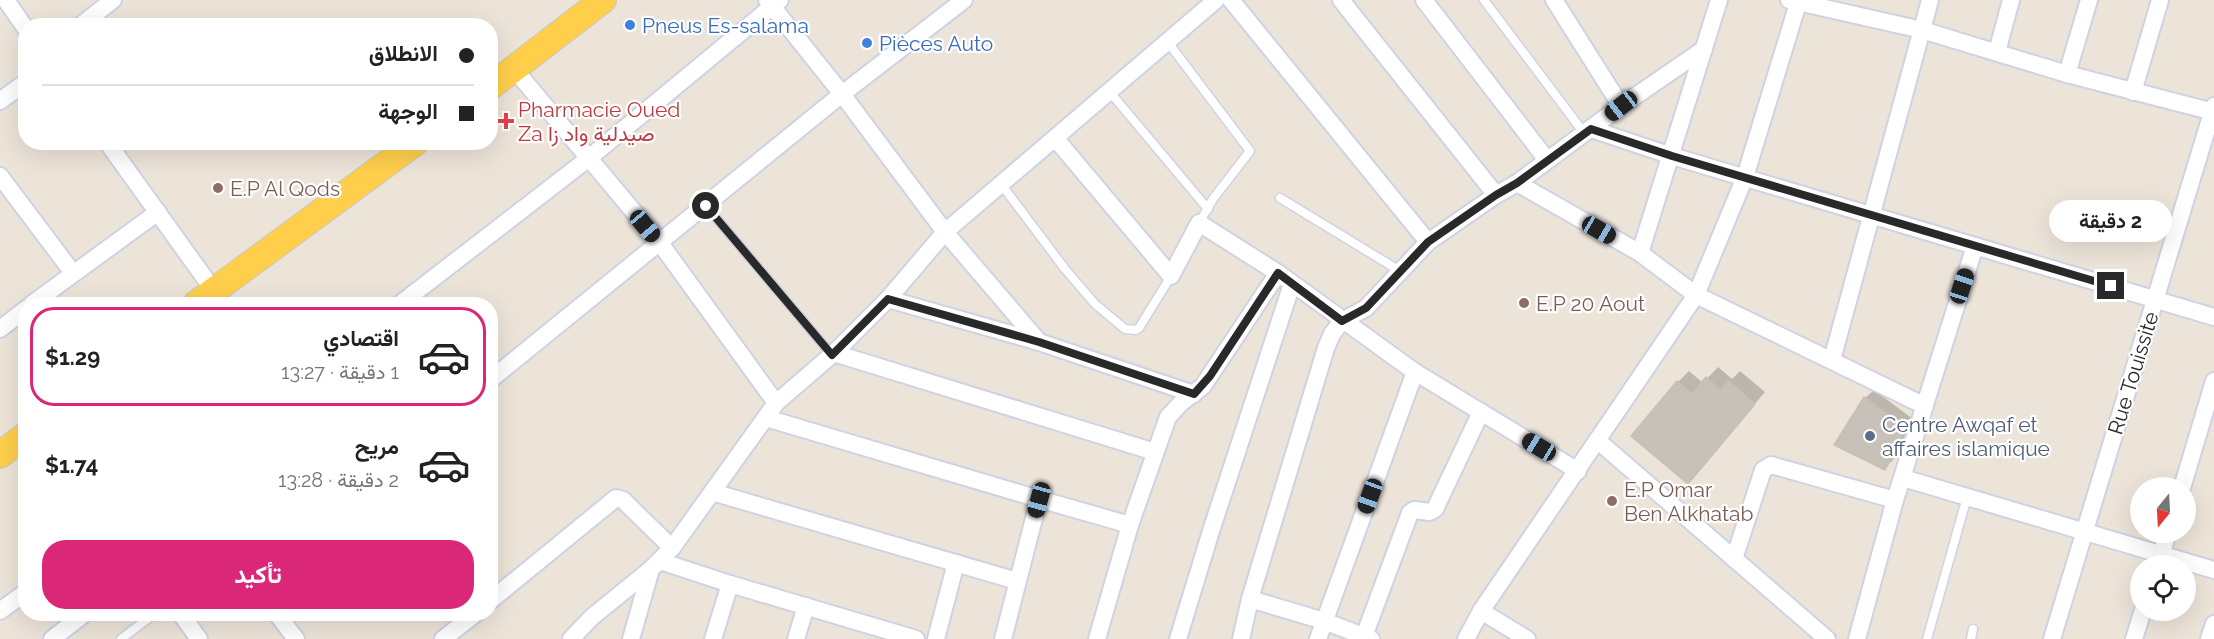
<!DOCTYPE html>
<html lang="ar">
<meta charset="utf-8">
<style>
body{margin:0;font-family:Raleway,Vazirmatn,sans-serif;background:#f2f2f2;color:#222;direction:rtl;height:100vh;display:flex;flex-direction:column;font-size:22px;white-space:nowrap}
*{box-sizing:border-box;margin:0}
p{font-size:20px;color:#767676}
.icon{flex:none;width:33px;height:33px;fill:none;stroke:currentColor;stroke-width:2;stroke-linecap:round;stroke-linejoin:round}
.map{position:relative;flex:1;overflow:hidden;direction:ltr}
.panel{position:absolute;left:18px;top:297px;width:480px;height:324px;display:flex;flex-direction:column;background:#fff;border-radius:24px;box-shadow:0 6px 24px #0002;direction:rtl}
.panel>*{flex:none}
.hud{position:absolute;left:18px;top:18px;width:480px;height:132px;border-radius:24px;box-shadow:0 6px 24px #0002;direction:rtl;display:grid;align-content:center;height:132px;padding:0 24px;background:#fff}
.needle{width:39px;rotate:198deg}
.fabs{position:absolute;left:2130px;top:477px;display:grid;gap:12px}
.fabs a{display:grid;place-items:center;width:66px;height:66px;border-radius:50%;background:#fff;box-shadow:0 6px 24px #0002;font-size:30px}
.end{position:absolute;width:27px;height:27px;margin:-14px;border:8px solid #292929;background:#fff;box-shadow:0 0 0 3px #fff}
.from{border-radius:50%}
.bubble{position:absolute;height:42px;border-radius:21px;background:#fff;box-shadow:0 6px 24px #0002;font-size:20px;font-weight:700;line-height:42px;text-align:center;direction:rtl}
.car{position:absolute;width:18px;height:36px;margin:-18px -9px;border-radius:8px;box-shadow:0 0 4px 2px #0007;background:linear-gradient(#222 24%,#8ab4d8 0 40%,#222 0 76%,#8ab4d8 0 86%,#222 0)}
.hud b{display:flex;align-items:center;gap:21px;height:57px;font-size:22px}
.hud b+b{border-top:2px solid #e0e0e0}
.hud i{width:15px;height:15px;background:#222}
ul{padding:10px 0 0;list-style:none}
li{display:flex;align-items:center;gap:18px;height:99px;margin:0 12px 9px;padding:0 12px;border:3px solid transparent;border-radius:24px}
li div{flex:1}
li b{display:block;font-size:22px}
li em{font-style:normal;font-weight:700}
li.current{border-color:#db2777}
li>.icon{width:54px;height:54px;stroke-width:1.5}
.cta{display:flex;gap:12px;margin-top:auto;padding:12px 24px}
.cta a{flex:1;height:69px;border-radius:24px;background:#db2777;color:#fff;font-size:24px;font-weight:700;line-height:69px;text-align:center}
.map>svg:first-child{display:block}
</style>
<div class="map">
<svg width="2214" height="639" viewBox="0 0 2214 639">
<rect width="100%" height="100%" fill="#ede4d9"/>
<g fill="#0003">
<path d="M1718 367 1732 379 1740 371 1765 392 1688 482 1678 382 1689 371 1703 383Z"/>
<path d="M1874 390 1913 419 1893 460 1885 468 1865 398Z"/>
</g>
<g fill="#c8c1b9" stroke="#c9c0b3" stroke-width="1.5">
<path d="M1706 377 1720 390 1728 381 1755 404 1688 484 1631 436 1677 381 1692 394Z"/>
<path d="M1864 397 1906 428 1885 470 1834 445Z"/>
</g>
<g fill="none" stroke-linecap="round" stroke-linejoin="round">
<g stroke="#ced3e4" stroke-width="11">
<g id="lane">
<path d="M1484 0 1584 133"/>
<path d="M1167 41 1250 151 1213 199 1199 223"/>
<path d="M1109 91 1208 209"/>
<path d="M1001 184 1065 269 1095 304 1125 329 1136 330 1139 328 1171 276"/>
<path d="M1280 198 1400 271"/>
<path d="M706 206 832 355"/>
<path d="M121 639 154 614"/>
<path d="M1927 639 1967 497"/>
<path d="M1971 639 1973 629"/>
</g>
</g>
<g stroke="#ced3e4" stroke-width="20">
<g id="street">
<path d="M6 0 26 29"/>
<path d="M767 0 842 94 945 232 1039 342"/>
<path d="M1231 0 1428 242"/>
<path d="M1341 0 1496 195"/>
<path d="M1424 0 1547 160"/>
<path d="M1554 0 1621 106"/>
<path d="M1789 0 1922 30 2067 74 2214 112"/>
<path d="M1799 0 1745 177 1696 295 1925 406"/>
<path d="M80 26 113 0"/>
<path d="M1997 52 2011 0"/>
<path d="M515 70 660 243 776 403"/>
<path d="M2067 74 2089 0"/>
<path d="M2133 92 2160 0"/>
<path d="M0 101 26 82"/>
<path d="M1591 129 1672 156 2214 317"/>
<path d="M1055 138 1171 276 1199 223 1278 273 1415 372 1578 471"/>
<path d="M107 142 214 291"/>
<path d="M0 176 73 273"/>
<path d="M1640 253 1719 0"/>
<path d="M888 299 1039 342 1194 394"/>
<path d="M32 304 158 212"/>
<path d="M400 304 589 158 780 0"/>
<path d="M0 329 26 309"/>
<path d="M834 353 1155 452"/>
<path d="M1832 360 1930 0"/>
<path d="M490 380 842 94 964 0"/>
<path d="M766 418 1039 499 1130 525"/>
<path d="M1597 440 1827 639"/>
<path d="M1903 478 2214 570"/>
<path d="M2182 488 2214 381"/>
<path d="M712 492 1017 581"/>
<path d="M1734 559 1763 470 1771 465 1895 500"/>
<path d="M660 561 730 584 916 639"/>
<path d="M2158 566 2168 532"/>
<path d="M1250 599 1324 621 1371 639"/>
<path d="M490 601 616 498 623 500 672 548"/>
<path d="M0 611 26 592"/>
<path d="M1481 611 1527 639"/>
<path d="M181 614 199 639"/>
<path d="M277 614 296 639"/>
<path d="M52 639 84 614"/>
<path d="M443 639 475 614"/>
<path d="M571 639 592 617 651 569 672 548 776 403 834 353 888 299 945 232 1216 0"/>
<path d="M631 639 651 569"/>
<path d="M713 639 730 584"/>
<path d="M796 639 806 606"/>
<path d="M936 639 956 563"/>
<path d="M1003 639 1039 499"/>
<path d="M1097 639 1130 525 1168 417 1181 403 1203 386 1278 273"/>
<path d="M1178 639 1211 531 1292 284"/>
<path d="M1241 639 1250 599 1326 348 1332 334 1342 321 1366 308 1428 242 1496 195 1517 183 1621 106 1704 49"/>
<path d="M1318 639 1415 372"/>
<path d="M1363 639 1410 513 1414 510 1430 512 1435 509 1481 412"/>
<path d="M1466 639 1481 611 1696 295 1640 253 1517 183"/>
<path d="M1857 639 1895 500 1975 246"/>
<path d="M2052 639 2214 106"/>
<path d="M2134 639 2143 610"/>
<path d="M2209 639 2214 624"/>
</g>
</g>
<g stroke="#c7c7c7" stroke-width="28">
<g id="primary">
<path d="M490 87 603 0"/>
<path d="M196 304 416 142"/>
<path d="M0 455 26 435"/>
</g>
</g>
<use href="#lane" stroke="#fff" stroke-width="8"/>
<use href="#street" stroke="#fff" stroke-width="16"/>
<use href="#primary" stroke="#ffcf4c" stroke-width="26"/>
</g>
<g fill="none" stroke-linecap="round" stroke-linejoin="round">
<path stroke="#292929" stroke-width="8" d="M706 206 832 355 888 299 1039 342 1194 394 1210 376 1278 273 1342 321 1366 308 1428 242 1496 195 1517 183 1591 129 1672 156 2111 286"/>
</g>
<g fill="#3f7fe0" stroke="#fff" stroke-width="2">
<circle cx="630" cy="25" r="6"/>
<circle cx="867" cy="43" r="6"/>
</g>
<path fill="#e0444e" stroke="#fff" stroke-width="2" d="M503 112h6v6h6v6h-6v6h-6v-6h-6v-6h6z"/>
<g fill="#8d6e63" stroke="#fff" stroke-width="2">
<circle cx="218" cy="188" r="6"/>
<circle cx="1524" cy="303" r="6"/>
<circle cx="1612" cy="501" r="6"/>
</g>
<circle fill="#5c6f8a" stroke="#fff" stroke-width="2" cx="1870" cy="436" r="6"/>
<g text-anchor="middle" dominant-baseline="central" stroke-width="4.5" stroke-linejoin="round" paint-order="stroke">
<g font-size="21" fill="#366cbe" stroke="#fff" text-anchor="start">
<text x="642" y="25">Pneus Es-salama</text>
<text x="879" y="43">Pièces Auto</text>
</g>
<g font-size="21" fill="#be3a42" stroke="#fff" text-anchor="start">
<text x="518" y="109">Pharmacie Oued<tspan x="518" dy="24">Za صيدلية واد زا</tspan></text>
</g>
<g font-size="21" fill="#785e54" stroke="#fff" text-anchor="start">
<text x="230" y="188">E.P Al Qods</text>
<text x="1536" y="303">E.P 20 Aout</text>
<text x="1624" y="489">E.P Omar<tspan x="1624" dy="24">Ben Alkhatab</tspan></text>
</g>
<g font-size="21" fill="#292929" stroke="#fff">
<text transform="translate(2133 373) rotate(-73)">Rue Touissite</text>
</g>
<g font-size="21" fill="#4e5e75" stroke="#fff" text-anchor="start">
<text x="1882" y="424">Centre Awqaf et<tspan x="1882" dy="24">affaires islamique</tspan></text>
</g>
</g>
</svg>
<div class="fabs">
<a><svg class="needle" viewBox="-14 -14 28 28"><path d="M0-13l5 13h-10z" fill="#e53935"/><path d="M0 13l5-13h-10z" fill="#767676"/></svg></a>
<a><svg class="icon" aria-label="locate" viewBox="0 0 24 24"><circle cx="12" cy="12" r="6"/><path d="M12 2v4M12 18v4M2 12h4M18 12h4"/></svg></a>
</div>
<i class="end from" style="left:706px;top:206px"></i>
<i class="end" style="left:2111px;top:286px"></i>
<div class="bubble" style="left:2049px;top:200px;width:123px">2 دقيقة</div>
<i class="car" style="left:1621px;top:106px;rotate:232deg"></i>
<i class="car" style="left:645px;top:226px;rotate:140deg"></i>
<i class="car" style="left:1599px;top:230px;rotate:120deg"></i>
<i class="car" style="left:1962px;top:286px;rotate:18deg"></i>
<i class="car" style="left:1539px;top:447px;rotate:301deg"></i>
<i class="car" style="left:1370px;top:496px;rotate:200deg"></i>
<i class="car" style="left:1039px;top:500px;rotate:195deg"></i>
<div class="hud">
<b><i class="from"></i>الانطلاق</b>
<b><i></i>الوجهة</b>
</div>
<section class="panel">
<ul>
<li class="current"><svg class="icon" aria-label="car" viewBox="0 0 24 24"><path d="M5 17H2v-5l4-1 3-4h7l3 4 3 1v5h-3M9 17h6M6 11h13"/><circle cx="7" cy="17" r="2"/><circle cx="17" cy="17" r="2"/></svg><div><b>اقتصادي</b><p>1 دقيقة · 13:27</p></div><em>$1.29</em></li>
<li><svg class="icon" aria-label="car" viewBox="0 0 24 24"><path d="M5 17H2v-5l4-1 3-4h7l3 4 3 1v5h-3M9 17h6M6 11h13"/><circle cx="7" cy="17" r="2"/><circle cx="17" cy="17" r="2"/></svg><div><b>مريح</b><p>2 دقيقة · 13:28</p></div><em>$1.74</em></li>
</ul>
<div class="cta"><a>تأكيد</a></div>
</section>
</div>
